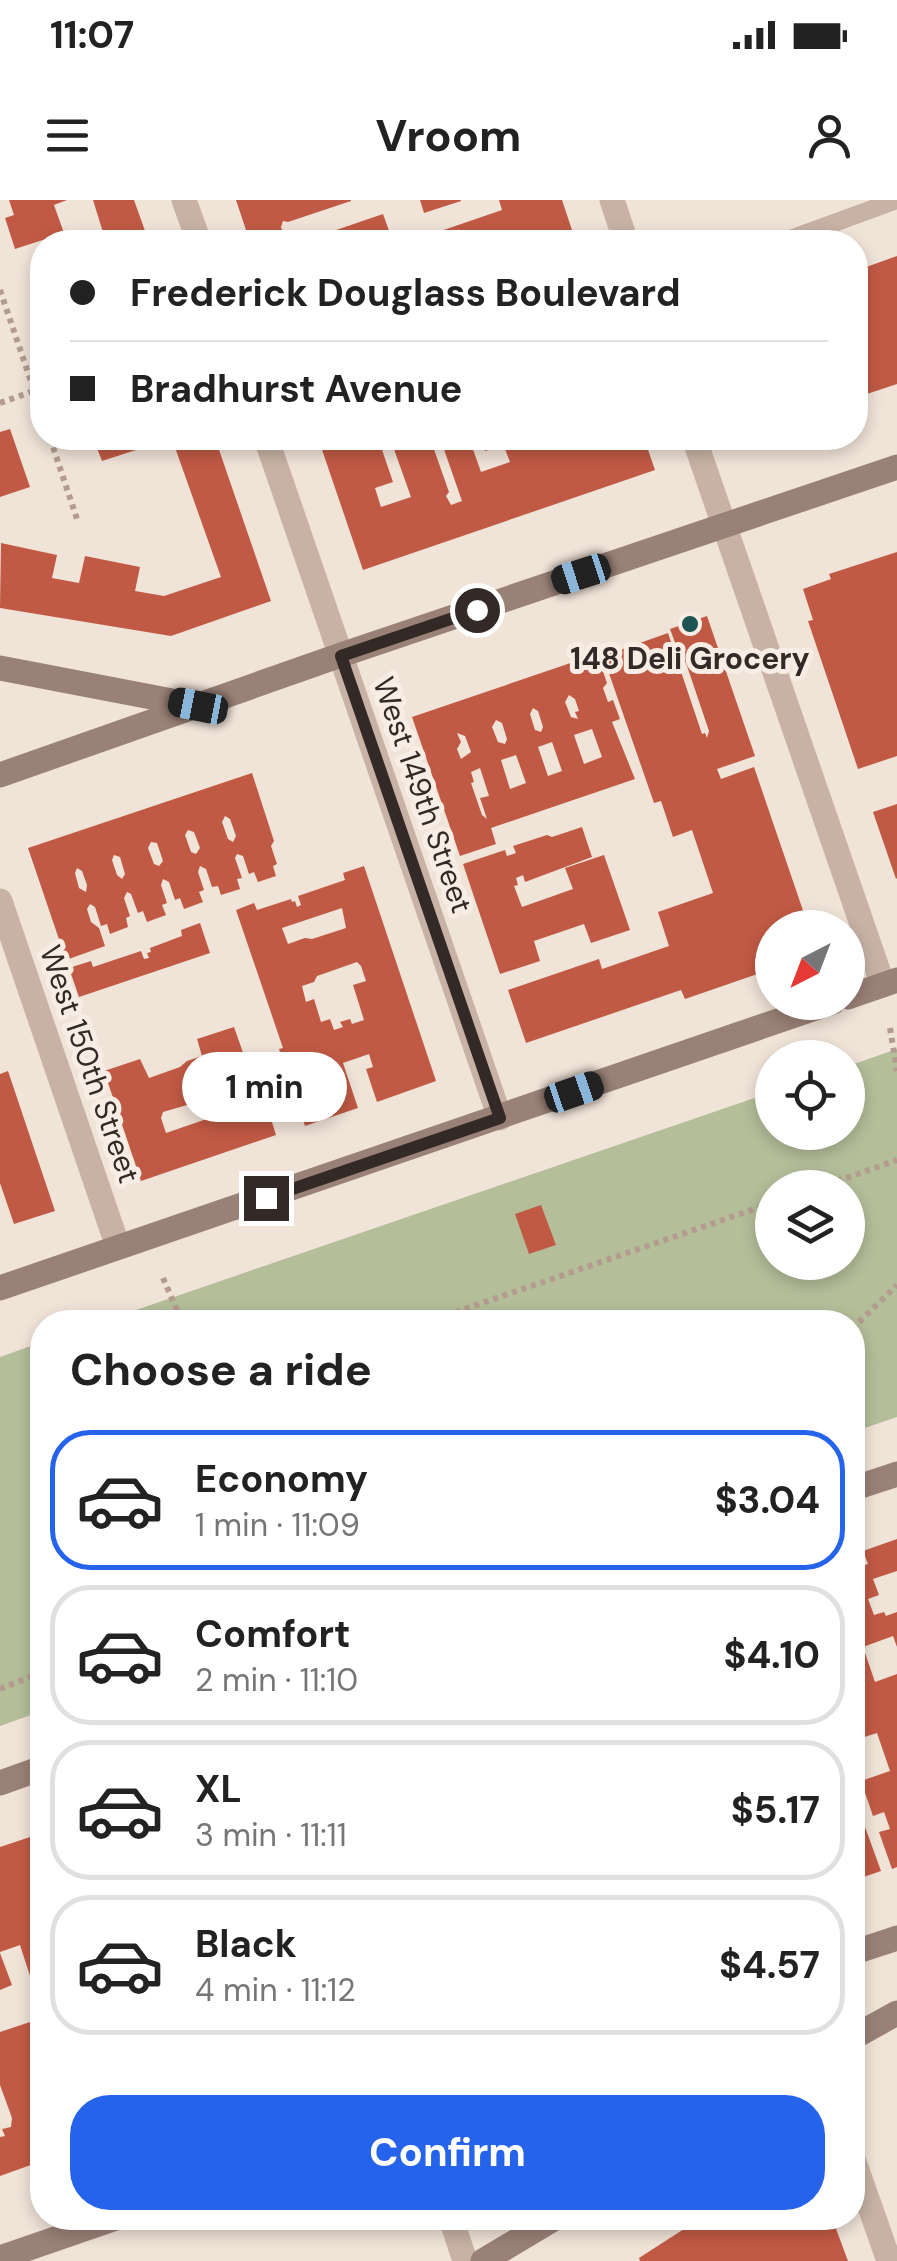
<!DOCTYPE html>
<meta charset="utf-8">
<style>
body{margin:0;font-family:"DM Sans",sans-serif;background:#f6f6f6;color:#222;height:100vh;display:flex;flex-direction:column;font-size:38px;white-space:nowrap}
*{box-sizing:border-box;margin:0}
p{font-size:32px;color:#767676}
.icon{flex:none;width:55px;height:55px;fill:none;stroke:currentColor;stroke-width:2;stroke-linecap:round;stroke-linejoin:round}
.map{position:relative;flex:1;overflow:hidden}
.details{position:absolute;left:30px;top:1110px;width:835px;height:920px;display:flex;flex-direction:column;background:#fff;border-radius:40px;box-shadow:0 5px 15px #0003}
.details>*{flex:none}
.top-card{position:absolute;left:30px;top:30px;width:838px;height:220px;border-radius:40px;box-shadow:0 5px 15px #0003;display:grid;align-content:center;height:220px;padding:0 40px;background:#fff}
.needle{width:65px;rotate:222deg}
.controls{position:absolute;left:755px;top:710px;display:grid;gap:20px}
.controls a{display:grid;place-items:center;width:110px;height:110px;border-radius:50%;background:#fff;box-shadow:0 5px 15px #0003;font-size:50px}
.end{position:absolute;width:45px;height:45px;margin:-22px;border:12px solid #332926;background:#fff;box-shadow:0 0 0 5px #fff}
.from{border-radius:50%}
.bubble{position:absolute;height:70px;border-radius:35px;background:#fff;box-shadow:0 5px 15px #0003;font-size:32px;font-weight:700;line-height:70px;text-align:center}
.car{position:absolute;width:30px;height:60px;margin:-30px -15px;border-radius:12px;box-shadow:0 0 8px 2px #0007;background:linear-gradient(#222 24%,#8ab4d8 0 40%,#222 0 76%,#8ab4d8 0 86%,#222 0)}
.top-card b{display:flex;align-items:center;gap:35px;height:95px;font-size:38px}
.top-card b+b{border-top:2px solid #e0e0e0}
.top-card i{width:25px;height:25px;background:#222}
ul{padding:0;list-style:none}
li{display:flex;align-items:center;gap:30px;height:140px;margin:0 20px 15px;padding:0 20px;border:5px solid #e0e0e0;border-radius:40px}
li div{flex:1}
li b{display:block;font-size:38px}
li em{font-style:normal;font-weight:700}
li.selected{border-color:#2563eb}
li>.icon{width:90px;height:90px;stroke-width:1.5}
h2{padding:0 40px;font-size:45px;line-height:120px}
.cta{display:flex;gap:20px;margin-top:auto;padding:20px 40px}
.cta a{flex:1;height:115px;border-radius:40px;background:#2563eb;color:#fff;font-size:40px;font-weight:700;line-height:115px;text-align:center}
.status{display:flex;justify-content:space-between;align-items:center;height:70px;padding:0 50px;background:#fff;direction:ltr}
.status svg{height:28px;fill:currentColor}
header{display:flex;justify-content:space-between;align-items:center;height:130px;padding:0 40px;background:#fff;font-size:45px;font-weight:700}
.map>svg:first-child{display:block}
</style>
<div class="status"><b>11:07</b><svg viewBox="0 0 49 12"><path d="M0 12V9h3v3zM5 12V6h3v6zM10 12V3h3v9zM15 12V0h3v12zM26 1h20v11H26zM47 4h2v5h-2z"/></svg></div>
<header><svg class="icon" aria-label="menu" viewBox="0 0 24 24"><path d="M4 6h16M4 12h16M4 18h16"/></svg>Vroom<svg class="icon" aria-label="person" viewBox="0 0 24 24"><circle cx="12" cy="8" r="4"/><path d="M4 21q1-7 8-7t8 7"/></svg></header>
<div class="map">
<svg width="897" height="2061" viewBox="0 0 897 2061">
<rect width="100%" height="100%" fill="#f0e3d8"/>
<g fill="#b4be99" fill-rule="evenodd">
<path d="M897 849V1217L853 1232 852 1122H101L772 892V932H848V866ZM772 988H848V1062H772Z"/>
<path d="M42 1142V1511L0 1526V1157Z"/>
</g>
<g fill="#c15a45" fill-rule="evenodd">
<path d="M9 0H67L54 5 64 33 15 49 5 18 14 15Z"/>
<path d="M93 0H134L149 42H106Z"/>
<path d="M236 0H351V1L288 22 283 21 281 27 286 42H250Z"/>
<path d="M420 0H461V1L424 13Z"/>
<path d="M499 0H562L576 42H434L432 34 502 10Z"/>
<path d="M383 14 393 42H301Z"/>
<path d="M897 56V184L855 198V71Z"/>
<path d="M10 229 30 287 0 297V232Z"/>
<path d="M93 238H135L139 249 102 261Z"/>
<path d="M175 238H215L271 401 171 436 0 408 1 343 57 355 52 378 79 383 85 356 140 367 135 391 164 396 221 377 172 239Z"/>
<path d="M318 238H378L393 282 375 288 381 307 411 297 390 238H430L449 292 446 296 451 305 462 301 440 238H469L481 272 510 262 505 249 499 247 485 251 481 238H543L547 249 581 238H644L655 270 363 370Z"/>
<path d="M897 352V556L858 569 808 421 813 420 803 389 831 379 829 374Z"/>
<path d="M707 416 755 556 717 569 721 579 754 567 809 728H772V769L685 799 681 790 526 843 508 790 599 759 602 769 669 746 658 712 713 693 692 630 673 637 661 601 654 603 603 456 668 433 702 534 705 533 707 538 709 531 686 463 681 459 670 429Z"/>
<path d="M597 454 607 483 603 488 608 502 613 500 620 519 612 522 635 579 491 628 496 644 460 656 412 517ZM569 495 575 499 579 511 575 512 578 519 571 517 565 502ZM533 508 538 511 543 527 541 532 535 530 530 514ZM496 520 502 523 507 539 505 544 498 542 492 527ZM592 529 602 557 584 564 574 535ZM457 533 465 536 471 552 461 559 457 549 461 542ZM552 542 562 571 548 576 538 547ZM516 555 526 583 510 589 501 560ZM480 568 489 596 480 598 487 619 482 615 471 583 474 582 471 572Z"/>
<path d="M252 573 274 641 271 646 277 664 273 666 276 676 258 682 254 672 249 674 243 656 237 654 235 658 242 678 237 679 240 689 221 695 218 686 212 687 206 669 200 666 198 672 204 690 199 692 203 702 184 709 180 698 175 700 169 682 163 679 161 685 167 703 162 705 166 715 147 722 143 711 138 713 131 694 127 692 124 698 130 716 126 718 128 727 110 734 107 724 101 726 95 707 90 704 87 709 91 722 99 728 105 746 66 760 28 648ZM225 616 230 619 236 636 233 642 228 639 222 622ZM188 630 194 632 200 648 196 654 191 652 185 635ZM151 642 157 643 163 661 159 666 154 664 148 648ZM114 655 120 657 125 674 122 679 117 675 112 660ZM77 668 82 671 87 685 86 692 79 688 75 673Z"/>
<path d="M897 604V678L896 679 873 612Z"/>
<path d="M582 627 592 657 525 682 523 675 516 678 518 685 514 686 522 707 573 689 565 668 604 655 630 730 591 743 584 724 534 741 540 761 500 774 463 664 505 650 507 656 516 653 513 646 547 635 552 637Z"/>
<path d="M364 666 436 881 377 902 366 869 373 867 369 854 343 863 358 908 305 926 279 849 283 848 236 710 254 703 257 710 291 699 292 702 295 701 297 707 301 705 298 696 345 680 343 673ZM342 708 346 728 312 739 305 738 288 744 282 728ZM357 762 361 766 366 781 353 785 364 820 352 824 350 819 340 822 343 827 334 830 330 819 321 822 314 799 306 802 302 786 314 782 317 776Z"/>
<path d="M200 723 210 753 79 797 69 768 91 761 93 767 141 751 144 759 149 758 147 753 151 752 150 748 182 736 181 730Z"/>
<path d="M234 827 260 901 265 900 276 935 141 981 104 871 140 859 149 878 180 867 187 861 202 856 197 839ZM218 896 223 899 227 912 166 933 161 918 163 912Z"/>
<path d="M8 871 55 1011 14 1024 0 983V874Z"/>
<path d="M541 1005 556 1045 529 1054 515 1014Z"/>
<path d="M897 1339V1371L873 1379 879 1395 868 1399 874 1415 884 1412 886 1416 897 1412V1447L893 1436 863 1447 875 1482 897 1474V1667L892 1669 879 1632 890 1629 884 1612 873 1616 861 1581 890 1571 877 1533 852 1541V1490L861 1486 852 1460V1369L868 1364 863 1351Z"/>
<path d="M852 1591 881 1671 852 1681Z"/>
<path d="M30 1637 42 1672V1775L31 1779 20 1745 0 1752V1647Z"/>
<path d="M0 1753 12 1785 0 1790Z"/>
<path d="M42 1818V1856L32 1862 42 1893V1961L0 1976V1937L5 1936 2 1929 11 1927 12 1918 0 1885V1832Z"/>
<path d="M701 2018H832L848 2061H640L639 2058Z"/>
</g>
<g fill="none" stroke-linecap="round" stroke-linejoin="round">
<g stroke="#b39c8f" stroke-width="6" stroke-dasharray="5 5" stroke-linecap="butt">
<path d="M0 90 42 214"/>
<path d="M0 203 42 188"/>
<path d="M50 238 78 322"/>
<path d="M890 828 897 871"/>
<path d="M818 988 897 960"/>
<path d="M163 1078 182 1122"/>
<path d="M427 1122 772 1003"/>
<path d="M852 1129 897 1085"/>
<path d="M0 1489 42 1472"/>
</g>
<path stroke="#c7b2a5" stroke-width="18" d="M782 42 897 0"/>
<g stroke="#c7b2a5" stroke-width="25">
<path d="M184 0 199 42"/>
<path d="M612 0 626 42"/>
<path d="M266 238 500 918"/>
<path d="M694 238 883 785"/>
<path d="M0 701 118 1047"/>
<path d="M852 1956 889 2061"/>
<path d="M451 2018 465 2061"/>
</g>
<g stroke="#9a8177" stroke-width="25">
<path d="M0 468 193 505"/>
<path d="M0 575 341 455 897 267"/>
<path d="M848 797 897 780"/>
<path d="M0 1088 833 802"/>
<path d="M852 1289 897 1274"/>
<path d="M0 1583 42 1568"/>
<path d="M852 1753 897 1738"/>
<path d="M852 1838 897 1813"/>
<path d="M0 2058 116 2018"/>
<path d="M483 2061 555 2018"/>
</g>
</g>
<g fill="none" stroke-linecap="round" stroke-linejoin="round">
<path stroke="#332926" stroke-width="12" d="M266 998 500 918 341 456 477 410"/>
</g>
<circle fill="#1d5352" stroke="#f8ede4" stroke-width="4" cx="690" cy="424" r="10"/>
<g text-anchor="middle" dominant-baseline="central" stroke-width="10" stroke-linejoin="round" paint-order="stroke">
<g font-size="30" font-weight="bold" fill="#332926" stroke="#f8ede4">
<text x="690" y="458">148 Deli Grocery</text>
</g>
<g font-size="30" fill="#332926" stroke="#f8ede4">
<text transform="translate(423 595) rotate(71)">West 149th Street</text>
<text transform="translate(90 864) rotate(71)">West 150th Street</text>
</g>
</g>
</svg>
<div class="controls">
<a><svg class="needle" viewBox="-14 -14 28 28"><path d="M0-13l5 13h-10z" fill="#e53935"/><path d="M0 13l5-13h-10z" fill="#767676"/></svg></a>
<a><svg class="icon" aria-label="locate" viewBox="0 0 24 24"><circle cx="12" cy="12" r="6"/><path d="M12 2v4M12 18v4M2 12h4M18 12h4"/></svg></a>
<a><svg class="icon" aria-label="layers" viewBox="0 0 24 24"><path d="M12 4l9 5-9 5-9-5zM3 14l9 5 9-5"/></svg></a>
</div>
<i class="end from" style="left:477px;top:410px"></i>
<i class="end" style="left:266px;top:998px"></i>
<div class="bubble" style="left:182px;top:852px;width:165px">1 min</div>
<i class="car" style="left:581px;top:374px;rotate:252deg"></i>
<i class="car" style="left:198px;top:506px;rotate:281deg"></i>
<i class="car" style="left:574px;top:892px;rotate:71deg"></i>
<div class="top-card">
<b><i class="from"></i>Frederick Douglass Boulevard</b>
<b><i></i>Bradhurst Avenue</b>
</div>
<section class="details">
<h2>Choose a ride</h2>
<ul>
<li class="selected"><svg class="icon" aria-label="car" viewBox="0 0 24 24"><path d="M5 17H2v-5l4-1 3-4h7l3 4 3 1v5h-3M9 17h6M6 11h13"/><circle cx="7" cy="17" r="2"/><circle cx="17" cy="17" r="2"/></svg><div><b>Economy</b><p>1 min · 11:09</p></div><em>$3.04</em></li>
<li><svg class="icon" aria-label="car" viewBox="0 0 24 24"><path d="M5 17H2v-5l4-1 3-4h7l3 4 3 1v5h-3M9 17h6M6 11h13"/><circle cx="7" cy="17" r="2"/><circle cx="17" cy="17" r="2"/></svg><div><b>Comfort</b><p>2 min · 11:10</p></div><em>$4.10</em></li>
<li><svg class="icon" aria-label="car" viewBox="0 0 24 24"><path d="M5 17H2v-5l4-1 3-4h7l3 4 3 1v5h-3M9 17h6M6 11h13"/><circle cx="7" cy="17" r="2"/><circle cx="17" cy="17" r="2"/></svg><div><b>XL</b><p>3 min · 11:11</p></div><em>$5.17</em></li>
<li><svg class="icon" aria-label="car" viewBox="0 0 24 24"><path d="M5 17H2v-5l4-1 3-4h7l3 4 3 1v5h-3M9 17h6M6 11h13"/><circle cx="7" cy="17" r="2"/><circle cx="17" cy="17" r="2"/></svg><div><b>Black</b><p>4 min · 11:12</p></div><em>$4.57</em></li>
</ul>
<div class="cta"><a>Confirm</a></div>
</section>
</div>
